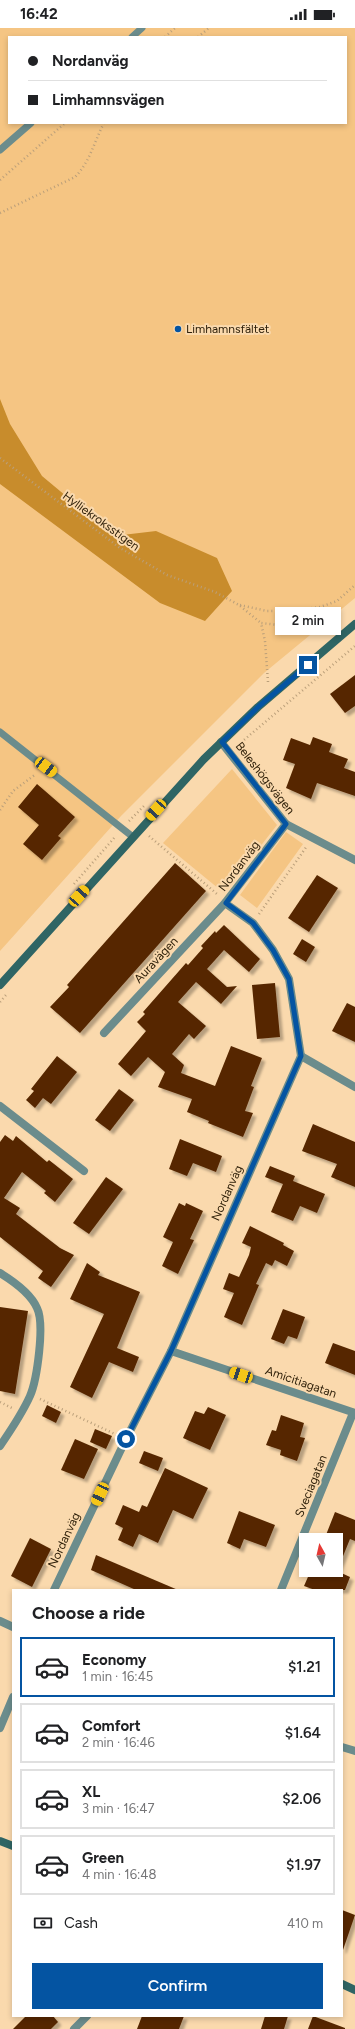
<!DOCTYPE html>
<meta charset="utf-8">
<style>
body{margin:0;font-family:Figtree,sans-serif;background:#f2f2f2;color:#202124;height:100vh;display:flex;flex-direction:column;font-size:15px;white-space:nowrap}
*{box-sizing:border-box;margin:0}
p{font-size:13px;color:#757577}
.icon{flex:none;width:22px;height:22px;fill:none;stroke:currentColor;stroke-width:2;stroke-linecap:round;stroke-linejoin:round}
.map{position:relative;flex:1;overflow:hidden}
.drawer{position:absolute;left:12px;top:1561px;width:331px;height:428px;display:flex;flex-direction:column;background:#fff;border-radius:0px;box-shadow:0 2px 6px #0003}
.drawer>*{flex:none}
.banner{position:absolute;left:8px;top:8px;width:339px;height:88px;border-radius:0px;box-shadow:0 2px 6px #0003;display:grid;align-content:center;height:88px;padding:0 20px;background:#fff}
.needle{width:26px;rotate:352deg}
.controls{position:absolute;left:299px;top:1505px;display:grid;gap:8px}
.controls a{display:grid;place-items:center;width:44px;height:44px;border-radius:0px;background:#fff;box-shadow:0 2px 6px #0003;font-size:20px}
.end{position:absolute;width:18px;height:18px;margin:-9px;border:5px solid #0454a2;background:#fff;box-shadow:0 0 0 2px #fff}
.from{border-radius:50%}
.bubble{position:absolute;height:28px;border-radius:0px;background:#fff;box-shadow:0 2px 6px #0003;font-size:13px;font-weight:600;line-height:28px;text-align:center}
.car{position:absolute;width:12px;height:24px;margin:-12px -6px;border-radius:5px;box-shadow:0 0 3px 1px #0007;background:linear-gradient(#f5c518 24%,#345 0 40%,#f5c518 0 76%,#345 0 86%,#f5c518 0)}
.banner b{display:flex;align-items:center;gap:14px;height:38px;font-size:15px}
.banner b+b{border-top:1px solid #e0e0e0}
.banner i{width:10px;height:10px;background:#202124}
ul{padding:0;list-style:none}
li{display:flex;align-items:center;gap:12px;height:60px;margin:0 8px 6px;padding:0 12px;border:2px solid #e0e0e0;border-radius:0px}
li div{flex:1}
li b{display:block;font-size:15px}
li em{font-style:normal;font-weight:600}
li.selected{border-color:#0454a2}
li>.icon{width:36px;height:36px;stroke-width:1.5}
h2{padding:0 20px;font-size:18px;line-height:48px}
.pay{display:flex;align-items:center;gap:10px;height:44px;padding:0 20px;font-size:15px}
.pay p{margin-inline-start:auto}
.cta{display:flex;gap:8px;margin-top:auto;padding:8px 20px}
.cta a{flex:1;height:46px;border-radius:0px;background:#0454a2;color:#fff;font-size:16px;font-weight:600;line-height:46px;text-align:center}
.status{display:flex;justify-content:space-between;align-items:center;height:28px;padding:0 20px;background:#fff;direction:ltr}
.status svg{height:11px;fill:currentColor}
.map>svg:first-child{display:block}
</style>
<div class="status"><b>16:42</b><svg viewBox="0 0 49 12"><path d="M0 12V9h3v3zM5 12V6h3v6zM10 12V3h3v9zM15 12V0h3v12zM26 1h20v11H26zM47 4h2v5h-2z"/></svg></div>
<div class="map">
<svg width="355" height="2001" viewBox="0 0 355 2001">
<defs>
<filter id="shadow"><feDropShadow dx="3.5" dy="3.5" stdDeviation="1" flood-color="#0004"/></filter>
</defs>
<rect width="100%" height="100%" fill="#fad9ad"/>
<g fill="#f5c583" fill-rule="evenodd">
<path d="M0 0H355V570L264 645 121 788 0 923ZM9 9H346V95H9Z"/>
<path d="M232 741 277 797 224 865 163 815Z"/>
<path d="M286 804 303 816 257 880 240 867Z"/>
</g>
<path fill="#c88c2c" d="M0 371 10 396 42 448 114 508 156 503 217 530 232 563 205 593 160 575 0 456Z"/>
<g fill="#562800" filter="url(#shadow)">
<path d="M355 647V678L345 685 330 666Z"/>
<path d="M313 709 332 716 329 724 348 731 344 740 355 744V768L317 755 311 771 286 760 295 736 283 732 291 710 310 717Z"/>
<path d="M37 756 75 789 58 808 61 810 42 832 23 816 39 797 18 779Z"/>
<path d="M175 835 206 863 80 1005 50 979 69 959 67 957Z"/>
<path d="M317 847 338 860 309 904 288 890Z"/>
<path d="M224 897 260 931 249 944 224 922 207 941 227 959 237 958 221 976 196 954 178 974 206 998 194 1011 189 1006 172 1026 184 1037 181 1045 215 1058 231 1018 262 1030 251 1058 254 1059 245 1083 253 1085 243 1109 208 1095 209 1093 187 1084 192 1071 158 1059 165 1044 148 1029 131 1048 118 1036 146 1003 137 994 145 986 143 984 186 935 188 937 203 920 201 918 215 903 216 905Z"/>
<path d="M302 911 315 919 306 934 293 926Z"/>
<path d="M275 955 280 1009 257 1011 252 957Z"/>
<path d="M347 975 355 979V1014L332 1003Z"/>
<path d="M57 1028 77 1044 51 1076 43 1070 35 1080 26 1072 34 1063 31 1061Z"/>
<path d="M119 1061 134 1072 110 1103 95 1092Z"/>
<path d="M313 1096 355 1114V1159L331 1149 337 1136 302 1123Z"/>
<path d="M5 1107 13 1113 16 1108 47 1134 49 1132 73 1151 55 1174 44 1165 46 1163 22 1144 4 1170 20 1180 16 1186 60 1220 74 1227 51 1259 38 1250 43 1243 0 1209V1114Z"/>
<path d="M180 1111 222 1128 216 1144 193 1135 187 1148 169 1141Z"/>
<path d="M270 1138 295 1148 293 1153 325 1166 317 1185 300 1178 293 1193 271 1184 283 1156 265 1149Z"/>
<path d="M106 1149 123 1161 89 1206 73 1195Z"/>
<path d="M179 1175 185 1178 186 1175 203 1183 190 1211 194 1212 178 1246 162 1238 173 1214 163 1209Z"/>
<path d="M250 1198 284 1215 283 1217 294 1223 287 1238 275 1232 272 1238 266 1235 256 1256 259 1257 242 1297 224 1289 234 1265 223 1261 229 1245 239 1249 249 1227 251 1219 242 1215Z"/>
<path d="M87 1235 100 1244 98 1247 140 1264 117 1320 139 1329 133 1344 109 1334 92 1370 70 1359 104 1286 70 1271Z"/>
<path d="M0 1279 28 1283 15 1366 0 1363Z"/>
<path d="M283 1281 305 1289 297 1311 288 1308 284 1316 271 1311Z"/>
<path d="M333 1315 355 1323V1347L325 1335Z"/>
<path d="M47 1377 61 1384 56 1395 42 1388Z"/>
<path d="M208 1379 226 1387 210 1422 183 1410 195 1383 204 1386Z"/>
<path d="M281 1387 304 1395 300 1409 305 1410 297 1433 280 1427 281 1422 266 1417 272 1402 276 1403Z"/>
<path d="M95 1401 112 1408 106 1421 90 1414Z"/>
<path d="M75 1411 98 1421 84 1451 61 1442Z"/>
<path d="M144 1423 163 1430 158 1443 139 1435Z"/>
<path d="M165 1440 208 1460 193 1491 173 1482 158 1515 139 1506 133 1519 118 1512 123 1500 115 1496 123 1477 139 1484 142 1477 147 1479Z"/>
<path d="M239 1483 275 1497 266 1519 244 1511 240 1521 227 1515Z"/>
<path d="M335 1484 355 1492V1513L350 1511 337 1543 350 1549 345 1562H315L304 1558 311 1542 336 1543V1512H324Z"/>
<path d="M30 1510 51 1521 32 1559 11 1548Z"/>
<path d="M96 1527 178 1562H136L91 1542Z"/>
<path d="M342 1882 355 1887 343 1922H342Z"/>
<path d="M26 1988H53L58 1994 51 2001H13Z"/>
<path d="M142 1988H184L179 2001H137Z"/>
<path d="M265 1988H288L284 2001H261Z"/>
<path d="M313 1988 345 2000V2001H308Z"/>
</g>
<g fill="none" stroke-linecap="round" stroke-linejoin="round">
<g stroke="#ba9f7a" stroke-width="2.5" stroke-dasharray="1 3" stroke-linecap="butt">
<path d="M165 9 175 0"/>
<path d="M198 9 209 0"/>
<path d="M0 152 65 95"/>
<path d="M0 185 75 149C90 134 94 114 104 95"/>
<path d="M0 430 120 520 167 547 215 564 239 577 261 595"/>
<path d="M240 577 267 583H290L320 579 337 573 355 557"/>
<path d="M268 654 265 613 261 595 331 603"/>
<path d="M238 717 355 618"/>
<path d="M0 782 13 763 36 746"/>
<path d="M129 793 145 777"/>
<path d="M149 808 217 866"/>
<path d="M74 856 115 809"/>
<path d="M259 886 307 818"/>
<path d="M0 974 6 967"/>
<path d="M40 1371 117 1407"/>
<path d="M0 1374 12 1380"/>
</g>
<g stroke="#6b8c8c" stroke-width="7">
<path d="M132 9 142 0"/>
<path d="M0 122 31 95"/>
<path d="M0 704 133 809"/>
</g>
<g stroke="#6b8c8c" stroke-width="8">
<path d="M221 714 286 796 355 832"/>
<path d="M104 1005 225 875 286 796"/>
<path d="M301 1028 355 1059"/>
<path d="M0 1078 84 1143"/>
<path d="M0 1245C13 1253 31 1266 37 1280 45 1296 37 1352 30 1368 22 1386 11 1402 0 1418"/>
<path d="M171 1323 355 1385"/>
<path d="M54 1562 126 1411 171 1323 301 1028 289 951 273 922 253 895 225 875"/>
<path d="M281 1562 353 1385"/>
<path d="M0 1593 13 1599"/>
<path d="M0 1700 13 1669"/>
<path d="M342 1719 355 1723"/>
<path d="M74 2001 87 1988"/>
</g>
<g stroke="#2f6564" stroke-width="8">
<path d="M0 957 204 731 258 679 355 596"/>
<path d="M0 1813 13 1818"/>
<path d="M342 1956 355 1962"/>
</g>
</g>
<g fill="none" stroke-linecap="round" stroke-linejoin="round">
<path stroke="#0454a2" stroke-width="5" d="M126 1411 171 1323 301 1028 289 951 273 922 253 895 226 875 286 796 222 714 258 679 308 637"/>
</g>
<circle fill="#0454a2" stroke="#fad9ad" stroke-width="1.5" cx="178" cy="301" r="4"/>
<g text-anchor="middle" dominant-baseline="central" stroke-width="4" stroke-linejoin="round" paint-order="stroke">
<g font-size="12" fill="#31220b" stroke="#fad9ad" text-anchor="start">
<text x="186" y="301">Limhamnsfältet</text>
</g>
<g font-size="12" fill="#31220b" stroke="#fad9ad">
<text transform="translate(101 493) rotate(36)">Hylliekroksstigen</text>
<text transform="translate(265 750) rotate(52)">Beleshögsvägen</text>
<text transform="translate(239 838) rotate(-53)">Nordanväg</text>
<text transform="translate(156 932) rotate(-47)">Auravägen</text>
<text transform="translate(227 1165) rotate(-66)">Nordanväg</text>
<text transform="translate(301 1354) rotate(19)">Amicitiagatan</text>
<text transform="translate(311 1458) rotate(-68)">Sveciagatan</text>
<text transform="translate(64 1512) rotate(-65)">Nordanväg</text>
</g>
</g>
</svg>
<div class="controls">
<a><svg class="needle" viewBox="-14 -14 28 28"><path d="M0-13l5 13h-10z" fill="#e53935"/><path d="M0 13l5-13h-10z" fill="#757577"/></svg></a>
</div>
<i class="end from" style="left:126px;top:1411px"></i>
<i class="end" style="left:308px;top:637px"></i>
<div class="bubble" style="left:275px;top:579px;width:66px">2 min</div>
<i class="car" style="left:46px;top:739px;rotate:127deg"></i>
<i class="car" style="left:156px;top:782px;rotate:222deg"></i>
<i class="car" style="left:79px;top:868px;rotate:42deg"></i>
<i class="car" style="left:241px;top:1347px;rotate:289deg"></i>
<i class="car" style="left:100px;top:1466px;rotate:205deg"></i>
<div class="banner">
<b><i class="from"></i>Nordanväg</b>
<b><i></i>Limhamnsvägen</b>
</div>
<section class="drawer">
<h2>Choose a ride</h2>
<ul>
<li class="selected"><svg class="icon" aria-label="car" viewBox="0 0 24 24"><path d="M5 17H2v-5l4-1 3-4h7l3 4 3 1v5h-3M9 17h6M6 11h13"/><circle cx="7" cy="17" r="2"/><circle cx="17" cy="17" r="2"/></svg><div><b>Economy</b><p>1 min · 16:45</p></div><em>$1.21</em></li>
<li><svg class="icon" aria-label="car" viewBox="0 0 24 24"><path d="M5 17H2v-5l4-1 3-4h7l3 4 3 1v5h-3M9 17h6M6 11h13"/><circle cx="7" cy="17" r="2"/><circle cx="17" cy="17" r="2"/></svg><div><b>Comfort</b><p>2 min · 16:46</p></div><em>$1.64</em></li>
<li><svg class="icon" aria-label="car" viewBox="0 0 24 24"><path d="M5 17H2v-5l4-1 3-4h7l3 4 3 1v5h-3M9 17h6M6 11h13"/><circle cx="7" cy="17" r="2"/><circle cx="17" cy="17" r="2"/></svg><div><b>XL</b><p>3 min · 16:47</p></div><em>$2.06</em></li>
<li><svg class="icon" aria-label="car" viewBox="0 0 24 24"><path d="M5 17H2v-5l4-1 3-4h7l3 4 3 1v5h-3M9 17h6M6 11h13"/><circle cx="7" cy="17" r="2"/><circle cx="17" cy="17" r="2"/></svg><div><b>Green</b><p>4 min · 16:48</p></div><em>$1.97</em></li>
</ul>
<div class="pay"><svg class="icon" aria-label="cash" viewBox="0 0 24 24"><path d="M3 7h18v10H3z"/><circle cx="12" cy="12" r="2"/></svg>Cash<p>410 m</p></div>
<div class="cta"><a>Confirm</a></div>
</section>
</div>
